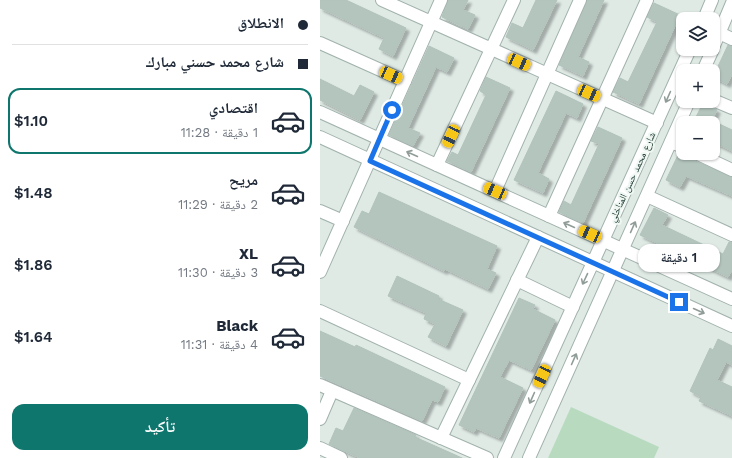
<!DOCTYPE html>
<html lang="ar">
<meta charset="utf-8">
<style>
body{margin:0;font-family:"Work Sans","Noto Naskh Arabic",sans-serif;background:#f6f6f7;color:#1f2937;direction:rtl;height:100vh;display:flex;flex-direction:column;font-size:15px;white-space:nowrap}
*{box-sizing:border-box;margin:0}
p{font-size:13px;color:#747a83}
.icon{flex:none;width:22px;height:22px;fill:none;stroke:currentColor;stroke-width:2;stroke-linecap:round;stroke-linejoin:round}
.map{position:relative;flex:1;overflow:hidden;direction:ltr}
.side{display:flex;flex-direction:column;background:#fff;width:320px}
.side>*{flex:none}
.top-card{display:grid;align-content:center;height:88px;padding:0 12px;background:#fff}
.controls{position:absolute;left:356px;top:12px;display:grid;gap:8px}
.controls a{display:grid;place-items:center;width:44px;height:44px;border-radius:8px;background:#fff;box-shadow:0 1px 3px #0004;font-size:20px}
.end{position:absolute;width:18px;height:18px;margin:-9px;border:5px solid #1a73e8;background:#fff;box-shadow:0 0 0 2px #fff}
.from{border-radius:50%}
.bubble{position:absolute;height:28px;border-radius:12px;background:#fff;box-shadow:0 1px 3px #0004;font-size:13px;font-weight:600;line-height:28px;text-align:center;direction:rtl}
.car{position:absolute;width:12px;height:24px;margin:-12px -6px;border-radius:5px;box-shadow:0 0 3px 1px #0007;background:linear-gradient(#f5c518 24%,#345 0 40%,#f5c518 0 76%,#345 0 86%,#f5c518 0)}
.top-card b{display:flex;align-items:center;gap:14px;height:38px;font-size:15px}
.top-card b+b{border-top:1px solid #e0e1e3}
.top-card i{width:10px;height:10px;background:#1f2937}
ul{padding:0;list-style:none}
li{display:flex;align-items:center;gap:12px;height:66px;margin:0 8px 6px;padding:0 4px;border:2px solid transparent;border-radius:12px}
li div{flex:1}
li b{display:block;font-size:15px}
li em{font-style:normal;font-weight:600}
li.on{border-color:#0f766e}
li>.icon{width:36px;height:36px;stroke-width:1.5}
.button{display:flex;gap:8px;margin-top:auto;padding:8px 12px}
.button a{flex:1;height:46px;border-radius:12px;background:#0f766e;color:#fff;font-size:16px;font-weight:600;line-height:46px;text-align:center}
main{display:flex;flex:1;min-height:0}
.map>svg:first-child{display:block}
</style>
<main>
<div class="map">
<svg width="412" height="458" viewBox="0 0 412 458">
<defs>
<filter id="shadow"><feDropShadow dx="3.5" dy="3.5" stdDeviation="1" flood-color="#0004"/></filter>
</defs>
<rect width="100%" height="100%" fill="#dfeae5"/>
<path fill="#b8dbc0" d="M251 407 339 447 334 458H228Z"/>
<g fill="#b4c5be" stroke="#b2c3bc" filter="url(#shadow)">
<path d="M0 0H26L86 28 73 56 59 49 64 38 0 8Z"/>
<path d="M128 0H148L143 10 155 15 148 29 122 17Z"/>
<path d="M216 0H237L213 50 186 37 192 23 203 28Z"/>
<path d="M267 0H284L258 57 269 62 263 76 239 65Z"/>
<path d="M334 3 360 15 319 104 293 92 300 78 308 82 337 22 327 17Z"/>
<path d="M408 45 412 46V74L407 84 393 77Z"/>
<path d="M109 46 134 58 127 72 116 67 88 128 100 133 93 146 69 135Z"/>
<path d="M166 77 190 88 151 172 127 161 132 152 138 155 166 95 160 91Z"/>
<path d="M0 79 34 96 40 85 54 92 40 120 0 100Z"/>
<path d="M236 91 263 104 257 118 246 113 218 173 229 179 223 193 194 180Z"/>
<path d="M383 103 397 110 390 123H373Z"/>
<path d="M393 121 412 130V151L393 142Z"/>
<path d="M278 127 302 138 263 223 239 212 244 201 251 205 279 144 271 141Z"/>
<path d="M359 153 370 157 373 160 412 177V196L366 176 360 187 346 180Z"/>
<path d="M59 192 177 246 167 269 176 273 168 289 125 269 124 271 34 227 42 211 49 214Z"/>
<path d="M334 208 348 215 342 225 403 254 409 242H412V270L408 277 320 235Z"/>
<path d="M77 276 119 296 118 299 143 310 126 346 108 337 115 324 104 319 106 313 68 296Z"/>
<path d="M199 298 215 305 213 309 235 320 211 370 189 360 180 377 203 388 179 438 156 428 154 432 139 425Z"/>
<path d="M0 331 35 347 36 345 125 387 118 402 112 400 102 421 0 376Z"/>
<path d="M398 339 412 346V365L406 362 397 380 412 387V416L379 401 381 397 370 391 390 348 393 350Z"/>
<path d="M34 408 96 435 95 437 142 458H40L9 444 16 428 23 431Z"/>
</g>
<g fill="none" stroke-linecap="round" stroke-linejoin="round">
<g stroke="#a2b2ac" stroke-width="14">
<g id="minor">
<path d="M62 0 337 123"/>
<path d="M384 19 392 0"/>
<path d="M393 30 412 39"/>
<path d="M0 43 85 81"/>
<path d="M393 48 412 3"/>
<path d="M383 71 393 49"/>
<path d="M393 100 412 108"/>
<path d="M0 112 412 299"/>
<path d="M0 137 412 326"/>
<path d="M351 142 363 147"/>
<path d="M376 153 412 170"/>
<path d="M117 165 194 0"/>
<path d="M175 191 260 0"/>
<path d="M327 196 412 235"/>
<path d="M0 211 23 221"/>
<path d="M229 216 327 0"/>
<path d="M0 272 121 0"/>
<path d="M197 280 253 307"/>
<path d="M0 311 149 380"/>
<path d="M0 385 167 458"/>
<path d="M0 419 12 391"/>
<path d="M121 438 218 237"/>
<path d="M0 448 21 458"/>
<path d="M184 458 370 49"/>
<path d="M209 458 369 101"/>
</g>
</g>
<use href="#minor" stroke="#fff" stroke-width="12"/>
</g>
<defs><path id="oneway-shaft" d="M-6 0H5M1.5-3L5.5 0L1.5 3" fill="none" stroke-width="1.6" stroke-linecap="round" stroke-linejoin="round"/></defs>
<g stroke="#909c98">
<use href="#oneway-shaft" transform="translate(348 97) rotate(114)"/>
<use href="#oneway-shaft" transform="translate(92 154) rotate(-156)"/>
<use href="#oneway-shaft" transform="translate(249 225) rotate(-156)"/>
<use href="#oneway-shaft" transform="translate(313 227) rotate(-66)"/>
<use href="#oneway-shaft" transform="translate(265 279) rotate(115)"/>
<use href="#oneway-shaft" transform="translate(379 311) rotate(24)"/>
<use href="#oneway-shaft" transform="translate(254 359) rotate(-66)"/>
<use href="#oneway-shaft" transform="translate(212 398) rotate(114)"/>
</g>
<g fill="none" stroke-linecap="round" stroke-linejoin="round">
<path stroke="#1a73e8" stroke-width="5" d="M72 110 50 161 359 302"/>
</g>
<g text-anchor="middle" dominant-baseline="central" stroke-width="4" stroke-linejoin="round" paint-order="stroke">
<g font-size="10" fill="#203a32" stroke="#eff7f3">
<text transform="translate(312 177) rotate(-65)">شارع محمد حسن المناخلي</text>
</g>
</g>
</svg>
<div class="controls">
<a><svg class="icon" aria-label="layers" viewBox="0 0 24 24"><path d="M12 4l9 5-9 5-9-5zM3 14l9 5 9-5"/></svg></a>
<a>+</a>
<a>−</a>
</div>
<i class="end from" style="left:72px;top:110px"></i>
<i class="end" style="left:359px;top:302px"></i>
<div class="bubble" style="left:318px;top:244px;width:82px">1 دقيقة</div>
<i class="car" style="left:199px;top:62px;rotate:114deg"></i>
<i class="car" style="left:71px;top:75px;rotate:114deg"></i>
<i class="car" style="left:269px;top:93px;rotate:114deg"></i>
<i class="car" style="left:131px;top:136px;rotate:205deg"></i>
<i class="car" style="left:175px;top:191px;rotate:294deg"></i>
<i class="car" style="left:270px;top:234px;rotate:294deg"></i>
<i class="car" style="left:222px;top:376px;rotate:205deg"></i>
</div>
<section class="side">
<div class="top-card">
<b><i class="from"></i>الانطلاق</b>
<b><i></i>شارع محمد حسني مبارك</b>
</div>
<ul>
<li class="on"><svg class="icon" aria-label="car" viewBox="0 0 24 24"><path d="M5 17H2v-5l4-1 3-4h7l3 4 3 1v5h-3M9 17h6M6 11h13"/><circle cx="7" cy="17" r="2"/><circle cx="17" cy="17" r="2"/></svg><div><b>اقتصادي</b><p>1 دقيقة · 11:28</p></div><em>$1.10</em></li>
<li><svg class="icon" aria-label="car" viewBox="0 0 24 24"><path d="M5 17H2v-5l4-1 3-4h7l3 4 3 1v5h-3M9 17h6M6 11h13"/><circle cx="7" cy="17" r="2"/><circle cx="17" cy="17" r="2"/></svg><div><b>مريح</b><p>2 دقيقة · 11:29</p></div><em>$1.48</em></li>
<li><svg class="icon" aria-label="car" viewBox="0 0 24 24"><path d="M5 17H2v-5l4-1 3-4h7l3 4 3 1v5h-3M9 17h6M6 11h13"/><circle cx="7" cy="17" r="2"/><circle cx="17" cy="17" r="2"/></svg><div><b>XL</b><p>3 دقيقة · 11:30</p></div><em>$1.86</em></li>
<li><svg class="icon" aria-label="car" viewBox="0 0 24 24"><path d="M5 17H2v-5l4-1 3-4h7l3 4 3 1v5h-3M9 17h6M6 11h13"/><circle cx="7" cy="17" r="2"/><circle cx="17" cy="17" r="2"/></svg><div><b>Black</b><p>4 دقيقة · 11:31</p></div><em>$1.64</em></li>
</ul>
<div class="button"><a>تأكيد</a></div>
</section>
</main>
